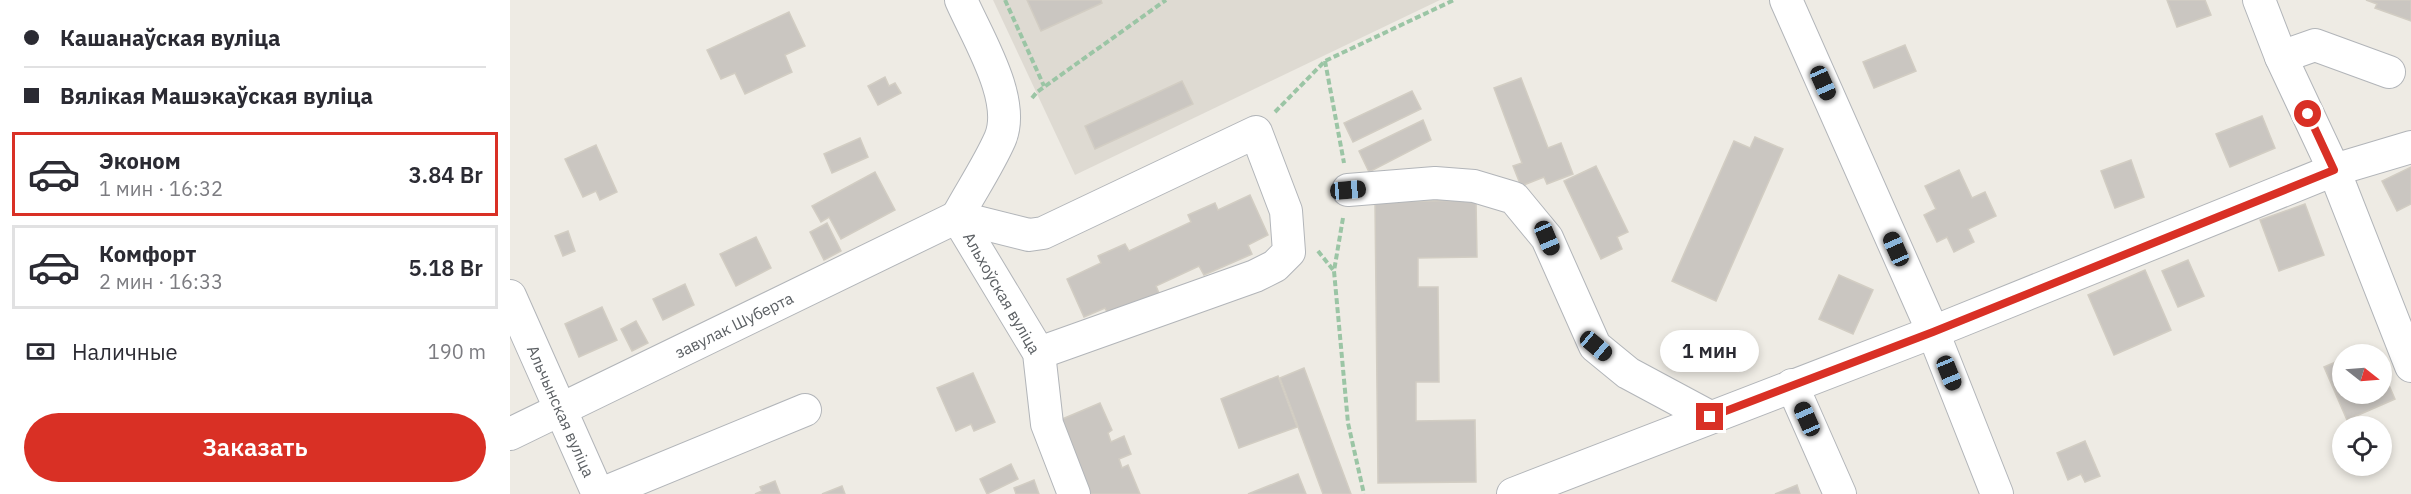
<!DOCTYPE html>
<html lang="ru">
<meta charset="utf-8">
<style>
body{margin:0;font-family:"IBM Plex Sans",sans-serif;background:#f2f2f3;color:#2b2b33;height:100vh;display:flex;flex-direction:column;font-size:22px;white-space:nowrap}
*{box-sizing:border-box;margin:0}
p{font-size:20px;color:#7c7c81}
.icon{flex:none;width:33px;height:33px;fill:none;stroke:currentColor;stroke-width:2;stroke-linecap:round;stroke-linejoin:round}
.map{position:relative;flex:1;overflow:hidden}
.side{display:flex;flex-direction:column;background:#fff;width:510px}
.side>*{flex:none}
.hud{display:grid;align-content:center;height:132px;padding:0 24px;background:#fff}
.needle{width:39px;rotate:107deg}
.buttons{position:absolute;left:1822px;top:344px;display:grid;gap:12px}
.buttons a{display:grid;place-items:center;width:60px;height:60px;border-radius:50%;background:#fff;box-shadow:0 3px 9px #0003;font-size:30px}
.end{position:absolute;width:27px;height:27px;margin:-14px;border:8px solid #d93025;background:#fff;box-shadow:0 0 0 3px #fff}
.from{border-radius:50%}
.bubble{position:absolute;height:42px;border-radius:21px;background:#fff;box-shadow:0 3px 9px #0003;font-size:20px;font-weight:600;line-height:42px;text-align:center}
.car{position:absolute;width:18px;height:36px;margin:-18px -9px;border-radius:8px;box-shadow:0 0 4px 2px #0007;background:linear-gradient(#222 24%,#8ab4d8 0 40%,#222 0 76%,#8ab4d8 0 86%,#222 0)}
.hud b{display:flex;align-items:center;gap:21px;height:57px;font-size:22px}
.hud b+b{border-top:2px solid #e1e1e2}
.hud i{width:15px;height:15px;background:#2b2b33}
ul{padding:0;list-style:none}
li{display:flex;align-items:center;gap:18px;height:84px;margin:0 12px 9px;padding:0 12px;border:3px solid #e1e1e2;border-radius:0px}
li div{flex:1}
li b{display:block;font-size:22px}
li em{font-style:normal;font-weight:600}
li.on{border-color:#d93025}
li>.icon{width:54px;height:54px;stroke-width:1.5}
.pay{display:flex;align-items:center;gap:15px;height:66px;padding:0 24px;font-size:22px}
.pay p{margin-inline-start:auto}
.button{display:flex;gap:12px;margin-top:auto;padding:12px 24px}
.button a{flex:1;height:69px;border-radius:36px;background:#d93025;color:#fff;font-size:24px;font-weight:600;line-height:69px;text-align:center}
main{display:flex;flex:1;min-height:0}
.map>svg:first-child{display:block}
</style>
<main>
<section class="side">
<div class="hud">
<b><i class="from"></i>Кашанаўская вуліца</b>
<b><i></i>Вялікая Машэкаўская вуліца</b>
</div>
<ul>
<li class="on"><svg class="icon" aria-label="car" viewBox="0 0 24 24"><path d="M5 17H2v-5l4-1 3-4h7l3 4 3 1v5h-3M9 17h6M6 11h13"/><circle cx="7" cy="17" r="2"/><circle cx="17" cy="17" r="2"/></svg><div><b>Эконом</b><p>1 мин · 16:32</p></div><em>3.84 Br</em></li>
<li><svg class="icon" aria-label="car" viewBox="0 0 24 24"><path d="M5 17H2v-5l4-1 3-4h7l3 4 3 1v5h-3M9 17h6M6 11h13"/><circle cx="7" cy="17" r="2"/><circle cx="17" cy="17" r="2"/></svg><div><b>Комфорт</b><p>2 мин · 16:33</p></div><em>5.18 Br</em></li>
</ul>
<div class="pay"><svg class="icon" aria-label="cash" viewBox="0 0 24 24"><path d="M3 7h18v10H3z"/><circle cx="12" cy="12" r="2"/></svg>Наличные<p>190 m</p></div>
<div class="button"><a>Заказать</a></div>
</section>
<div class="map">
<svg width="1901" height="494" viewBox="0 0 1901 494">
<rect width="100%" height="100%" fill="#eeebe4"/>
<path fill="#dedad2" d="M483 0H930L565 175Z"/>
<g fill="#cac6c1" stroke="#d2cdc3" stroke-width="1.5">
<path d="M517 0H591L592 3 531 31Z"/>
<path d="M1657 0H1695L1701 15 1667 27Z"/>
<path d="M1856 0H1901V21L1865 8 1867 4Z"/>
<path d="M279 12 295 46 275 55 282 72 235 94 225 73 211 79 197 50Z"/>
<path d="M1395 45 1406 71 1364 88 1353 62Z"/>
<path d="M375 77 379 86 385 83 391 93 368 105 358 86Z"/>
<path d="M1011 78 1038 148 1051 143 1063 174 1037 184 1034 177 1011 186 1003 166 1012 163 984 88Z"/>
<path d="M672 81 683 104 585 149 575 126Z"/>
<path d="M902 91 911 109 843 142 834 123Z"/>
<path d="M1752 116 1765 148 1720 167 1706 134Z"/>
<path d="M913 120 921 140 859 172 849 151Z"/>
<path d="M1245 137 1273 149 1206 301 1162 281 1224 141 1240 148Z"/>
<path d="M350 138 358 157 322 173 314 154Z"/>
<path d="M86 145 107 192 90 200 86 191 73 197 55 159Z"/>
<path d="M1621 160 1634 197 1605 208 1591 171Z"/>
<path d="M1086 166 1118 232 1107 237 1112 249 1091 259 1054 181Z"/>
<path d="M1901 167V204L1887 211 1872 181Z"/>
<path d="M1449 170 1462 198 1475 192 1486 216 1458 229 1464 242 1444 252 1437 237 1427 242 1414 215 1426 209 1415 186Z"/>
<path d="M365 172 385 210 331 239 319 217 311 222 302 206Z"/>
<path d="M740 195 758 235 738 245 742 254 694 275 689 266 646 286 649 293 599 316 595 308 574 317 557 279 591 263 588 256 615 244 619 251 681 222 678 215 705 203 708 210Z"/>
<path d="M966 200 967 257 908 258V287H928L929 382H906V421L965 420 966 482 868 483 865 202Z"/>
<path d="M1795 204 1814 255 1769 271 1750 220Z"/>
<path d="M317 223 331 251 314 260 300 232Z"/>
<path d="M58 231 65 251 53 256 45 236Z"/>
<path d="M246 237 261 268 226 286 210 254Z"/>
<path d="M1678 260 1694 296 1668 307 1652 271Z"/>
<path d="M1635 270 1661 330 1604 355 1578 295Z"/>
<path d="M1329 275 1363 290 1343 334 1309 319Z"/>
<path d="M175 284 184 305 153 320 143 299Z"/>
<path d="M92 307 107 340 69 357 55 324Z"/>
<path d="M126 321 138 343 122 351 111 329Z"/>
<path d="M1833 359V393H1872V369L1885 399 1837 420 1814 367Z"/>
<path d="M794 368 841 494H813L770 378Z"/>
<path d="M463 373 485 422 464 431 461 424 446 431 427 388Z"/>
<path d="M768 376 787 427 729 448 711 399Z"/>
<path d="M590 403 602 430 598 433 601 442 614 436 621 454 609 459 612 468 618 465 630 494H579L550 420Z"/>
<path d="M1575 441 1590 476 1575 482 1571 474 1558 480 1547 453Z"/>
<path d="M501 464 508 479 477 494 470 479Z"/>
<path d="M788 474 796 494H738Z"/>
<path d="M524 480 529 494H506L504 488Z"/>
<path d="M265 481 270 494H245L252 491 250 487Z"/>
<path d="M1287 485 1290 494H1265Z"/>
<path d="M332 486 335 494H312Z"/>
</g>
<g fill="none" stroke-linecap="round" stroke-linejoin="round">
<g stroke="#b2b5b9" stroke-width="34">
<g id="minor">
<path d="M1276 0 1423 332 1487 494"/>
<path d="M1749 0 1771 57 1824 170 1901 366"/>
<path d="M1771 57 1805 45 1879 72"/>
<path d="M838 190 925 183 964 186 1004 198 1037 238 1085 346 1118 373 1200 417"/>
<path d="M447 217 519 235 533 233 746 132 776 211 779 252 765 266 745 276 529 353"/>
<path d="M447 217 529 353 537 424 564 494"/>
<path d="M447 217C461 191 478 166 490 139 507 100 467 37 451 0"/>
<path d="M0 296 88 494"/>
<path d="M1282 385 1330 494"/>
<path d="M0 434 447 217"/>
<path d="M91 494 295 410"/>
<path d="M1003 494 1423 332 1824 170 1901 147"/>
</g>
</g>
<g stroke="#9bc5a5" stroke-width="4" stroke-dasharray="6 3" stroke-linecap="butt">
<path d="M495 0 534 86"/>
<path d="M815 61 834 163"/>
<path d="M522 98 527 92 656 0"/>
<path d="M765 112 815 61 944 0"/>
<path d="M833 218 824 271 838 423 854 494"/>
<path d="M808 251 824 271"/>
</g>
<use href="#minor" stroke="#fff" stroke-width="32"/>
</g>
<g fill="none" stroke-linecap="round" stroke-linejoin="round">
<path stroke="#d93025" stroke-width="8" d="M1200 417 1423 332 1824 170 1798 114"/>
</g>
<g text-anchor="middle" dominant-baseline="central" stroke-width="4.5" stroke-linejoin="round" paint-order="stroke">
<g font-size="16" fill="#5c6064" stroke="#fff">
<text transform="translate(492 293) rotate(60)">Альхоўская вуліца</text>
<text transform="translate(224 325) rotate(-26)">завулак Шуберта</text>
<text transform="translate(51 411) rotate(66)">Альчынская вуліца</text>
</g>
</g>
</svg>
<div class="buttons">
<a><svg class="needle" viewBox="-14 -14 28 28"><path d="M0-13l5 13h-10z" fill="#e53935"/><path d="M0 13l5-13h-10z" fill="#7c7c81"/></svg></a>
<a><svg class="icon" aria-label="locate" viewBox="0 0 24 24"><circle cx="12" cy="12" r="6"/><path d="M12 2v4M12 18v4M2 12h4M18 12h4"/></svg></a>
</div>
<i class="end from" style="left:1798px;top:114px"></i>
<i class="end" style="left:1200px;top:417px"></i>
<div class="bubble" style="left:1150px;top:330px;width:99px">1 мин</div>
<i class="car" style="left:1313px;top:83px;rotate:156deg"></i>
<i class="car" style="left:838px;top:190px;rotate:85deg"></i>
<i class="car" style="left:1037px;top:238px;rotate:157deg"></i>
<i class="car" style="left:1386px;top:249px;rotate:336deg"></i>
<i class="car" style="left:1086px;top:346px;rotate:130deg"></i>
<i class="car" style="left:1439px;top:373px;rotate:158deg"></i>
<i class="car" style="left:1297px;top:419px;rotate:336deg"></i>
</div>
</main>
